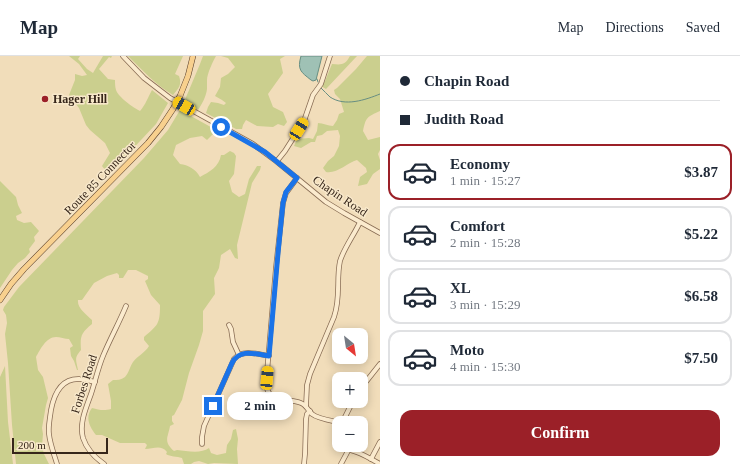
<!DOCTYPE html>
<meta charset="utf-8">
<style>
body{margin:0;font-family:"Times New Roman",serif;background:#f2f2f3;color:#1f2937;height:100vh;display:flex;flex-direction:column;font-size:15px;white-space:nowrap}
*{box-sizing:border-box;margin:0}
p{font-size:13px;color:#747a83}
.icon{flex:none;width:22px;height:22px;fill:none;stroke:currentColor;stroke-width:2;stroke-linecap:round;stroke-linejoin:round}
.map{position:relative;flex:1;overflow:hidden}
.drawer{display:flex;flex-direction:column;background:#fff;width:360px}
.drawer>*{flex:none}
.hud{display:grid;align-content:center;height:88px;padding:0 20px;background:#fff}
.needle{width:26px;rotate:150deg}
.fabs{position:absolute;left:332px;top:272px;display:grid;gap:8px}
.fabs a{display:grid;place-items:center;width:36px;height:36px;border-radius:8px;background:#fff;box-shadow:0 2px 10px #0003;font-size:20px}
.scale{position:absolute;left:12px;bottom:10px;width:96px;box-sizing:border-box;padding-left:4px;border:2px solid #36261a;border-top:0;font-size:11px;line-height:14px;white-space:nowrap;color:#36261a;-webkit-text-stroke:3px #f8e8ca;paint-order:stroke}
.end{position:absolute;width:18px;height:18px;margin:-9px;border:5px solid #1a73e8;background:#fff;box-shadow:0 0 0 2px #fff}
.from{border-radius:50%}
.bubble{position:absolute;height:28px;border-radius:12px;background:#fff;box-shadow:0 2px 10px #0003;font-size:13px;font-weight:600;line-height:28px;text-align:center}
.car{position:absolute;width:12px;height:24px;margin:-12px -6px;border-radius:5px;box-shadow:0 0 3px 1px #0007;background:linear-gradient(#f5c518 24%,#345 0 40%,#f5c518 0 76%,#345 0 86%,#f5c518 0)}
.hud b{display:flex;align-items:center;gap:14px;height:38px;font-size:15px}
.hud b+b{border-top:1px solid #e0e1e3}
.hud i{width:10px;height:10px;background:#1f2937}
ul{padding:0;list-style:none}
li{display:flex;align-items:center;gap:12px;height:56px;margin:0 8px 6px;padding:0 12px;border:2px solid #e0e1e3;border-radius:12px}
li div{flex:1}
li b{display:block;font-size:15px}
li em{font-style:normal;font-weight:600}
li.on{border-color:#9b2028}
li>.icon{width:36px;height:36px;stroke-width:1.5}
.cta{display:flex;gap:8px;margin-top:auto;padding:8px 20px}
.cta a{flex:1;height:46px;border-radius:12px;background:#9b2028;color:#fff;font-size:16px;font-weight:600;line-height:46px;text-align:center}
header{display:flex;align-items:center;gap:24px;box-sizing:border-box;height:56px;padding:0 20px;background:#fff;border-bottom:1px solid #e0e1e3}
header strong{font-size:19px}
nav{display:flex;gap:22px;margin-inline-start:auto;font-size:14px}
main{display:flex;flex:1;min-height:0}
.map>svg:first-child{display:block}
</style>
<header>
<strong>Map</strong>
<nav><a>Map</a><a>Directions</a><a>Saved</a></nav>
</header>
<main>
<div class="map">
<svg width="380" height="408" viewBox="0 0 380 408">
<rect width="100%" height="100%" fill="#f1ddba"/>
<g fill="#cbcf8e">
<path d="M69 0H80L78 3 87 13 93 17 103 0H112L111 2 109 1 99 13 108 23 115 24C115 27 115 31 116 34 118 41 134 52 140 55 146 48 148 41 152 34L168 47 156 68 126 100 113 111 106 115 102 110 110 97 105 87 90 74 86 69 79 52 69 39 75 24V18L82 20 87 19 79 8Z"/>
<path d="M128 0H183L175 18 179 20C182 29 179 32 173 39 156 29 142 14 128 0Z"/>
<path d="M203 0H216C213 5 207 18 207 24 207 27 207 30 207 33 206 41 202 48 198 54L184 46 200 8Z"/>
<path d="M221 0H285L280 3 283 17 268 38 273 51 283 56 287 66 284 70 278 68 273 71 257 70 246 64 243 69 242 73H236L206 57 208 51 211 46 218 47 224 49 226 47 222 44 215 40 220 31 221 22 228 18 235 11 228 2Z"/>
<path d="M350 0H357L326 33 321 30 325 25 332 8C342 9 345 9 350 0Z"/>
<path d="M367 0H380V55C367 61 366 61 363 75L368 84 380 81V94L378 98 380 104V113L373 118 367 128 358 130 360 121 367 116 366 112 357 104C347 107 337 118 326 116L323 112 328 105 334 100 339 90 340 80 338 74 327 75 322 79 317 80 315 86H311L301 92 294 90 297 83 309 82 313 83 317 75 318 67C323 67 328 70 333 70L337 64 339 58 344 56 340 43 335 38 334 34 337 32 356 13Z"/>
<path d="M180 54 218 75 212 79 207 84 202 80 190 82 176 89 173 99 180 108C188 109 196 113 200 121 209 116 219 111 221 99H224L230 95 234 97 236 100 234 118 229 125 232 136 239 141 245 138 249 123 257 110H261L260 114 252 127 237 189 238 203 235 202 230 193 221 199 219 212 214 222 215 238 203 255V275L199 289 189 317 182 344 174 359 172 360V365L174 368 170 370C168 382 163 385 174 395L177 394C187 395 201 398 209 392L211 397 217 399 226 397 227 389 231 383 233 374 236 373 238 383 237 393 238 408 214 407 208 408 199 405 194 406 191 408H184L182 402C177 400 170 401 166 398L167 396C161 388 153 393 145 393L147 389 145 387H120L102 379H96C89 370 85 361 92 352 99 354 104 355 111 353V345L108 328 113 324C117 324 121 324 125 321 129 317 130 310 133 306 137 300 145 297 149 290L144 284V281C158 269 160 268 160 249L151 239 145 225 148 223V220L136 214H128L123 222H119V219L117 217 107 220 94 227 82 244H78C77 252 86 258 92 264V268C81 277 80 280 81 294 74 302 76 304 78 314H77L74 305 71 300 70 292 73 290 69 283C65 283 60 281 56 281 46 281 40 294 36 301L38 314 43 321 48 342 46 349 42 372 43 378 42 390 44 398 49 408H16L12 369 8 307 5 278 7 267 6 259 3 254 4 251 19 231 144 102 168 74Z"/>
<path d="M0 125 16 141 18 149 22 157 16 160 17 164 24 167 31 166 39 175 34 181 35 185 29 193 30 196 25 202 18 207 12 214 0 232Z"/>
<path d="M5 310 8 366 13 408H0V321Z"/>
</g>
<path fill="#9fc1b5" stroke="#678e82" d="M301 0H322L316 24 313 25 311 24C301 16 297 14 301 0Z"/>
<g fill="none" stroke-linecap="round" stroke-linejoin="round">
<g stroke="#678e82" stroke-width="1">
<path d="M317 23 318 26"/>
<path d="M321 32C324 35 327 38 330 41 345 51 365 44 380 38"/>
</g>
<g stroke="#886c54" stroke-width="5.5">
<g id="minor">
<path d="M123 0 144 22 170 42 253 88 276 105 326 146 344 157 380 177"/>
<path d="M277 105 285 95 304 65 313 39 321 28 330 0"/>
<path d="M297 122 286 137 283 147 276 211 266 328C268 348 287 341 301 347 306 349 308 354 312 358 318 363 334 365 342 367"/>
<path d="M229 269 231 273 233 286 239 299"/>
<path d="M361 332 380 308"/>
<path d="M306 350 307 329 310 318 334 261C341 241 336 224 340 205 344 192 354 179 360 166"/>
<path d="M342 367 353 345"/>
<path d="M339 372 337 379 339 387"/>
<path d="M202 388V381L204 370 234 303C242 293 258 298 269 300"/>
<path d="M341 389C346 394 353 394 359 397 366 400 373 404 380 408"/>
<path d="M371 403 380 386"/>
<path d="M57 408C54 398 50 388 49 378 48 370 50 362 51 354 54 338 61 322 80 323 85 323 90 325 95 326"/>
<path d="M104 408C94 401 87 394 83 382 79 367 86 352 91 338 95 326 98 312 103 300 110 283 119 267 126 250"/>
<path d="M304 408 305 398 306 363 307 358 310 355"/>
<path d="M341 408 349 393"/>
</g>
</g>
<g stroke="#553b29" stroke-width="6">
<g id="major">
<path d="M180 40 188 20 193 0"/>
<path d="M0 244 11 228 24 213 148 87 161 71 173 53"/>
</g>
</g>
<use href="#minor" stroke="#fbebce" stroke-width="4"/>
<use href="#major" stroke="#f8d08e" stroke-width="5"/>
<g stroke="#553b29" stroke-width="6" stroke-linecap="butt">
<path id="major-bridge" d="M173 53 180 40"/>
</g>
<use href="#major-bridge" stroke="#f8d08e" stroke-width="5"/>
</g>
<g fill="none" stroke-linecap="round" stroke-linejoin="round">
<path stroke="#1a73e8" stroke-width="5" d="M213 350 232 307C240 292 255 298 269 300L278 197 283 147 286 136 297 122 265 96 221 71"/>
</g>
<circle fill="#9b2028" stroke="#f8e8ca" stroke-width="1.5" cx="45" cy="43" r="4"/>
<g text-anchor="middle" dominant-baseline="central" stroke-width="3" stroke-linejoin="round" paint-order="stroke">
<g font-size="12" font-weight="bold" fill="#36261a" stroke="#f8e8ca" text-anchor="start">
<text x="53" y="43">Hager Hill</text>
</g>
<g font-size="12" fill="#36261a" stroke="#f8e8ca">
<text transform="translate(100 122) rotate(-46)">Route 85 Connector</text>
<text transform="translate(340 140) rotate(34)">Chapin Road</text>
<text transform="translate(84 328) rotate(-72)">Forbes Road</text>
</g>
</g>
</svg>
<div class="fabs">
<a><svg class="needle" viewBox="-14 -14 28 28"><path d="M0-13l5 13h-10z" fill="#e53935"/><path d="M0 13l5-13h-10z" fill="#747a83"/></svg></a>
<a>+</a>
<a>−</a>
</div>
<div class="scale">200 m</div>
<i class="end from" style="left:221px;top:71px"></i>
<i class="end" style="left:213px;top:350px"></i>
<div class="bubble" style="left:227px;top:336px;width:66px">2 min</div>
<i class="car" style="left:184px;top:50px;rotate:300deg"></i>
<i class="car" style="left:299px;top:73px;rotate:32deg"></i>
<i class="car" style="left:267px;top:322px;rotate:5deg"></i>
</div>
<section class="drawer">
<div class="hud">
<b><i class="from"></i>Chapin Road</b>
<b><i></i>Judith Road</b>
</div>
<ul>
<li class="on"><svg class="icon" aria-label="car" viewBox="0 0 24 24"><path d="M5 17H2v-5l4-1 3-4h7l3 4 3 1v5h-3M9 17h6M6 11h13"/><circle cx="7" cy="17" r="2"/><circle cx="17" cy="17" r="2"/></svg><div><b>Economy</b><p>1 min · 15:27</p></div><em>$3.87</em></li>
<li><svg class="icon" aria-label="car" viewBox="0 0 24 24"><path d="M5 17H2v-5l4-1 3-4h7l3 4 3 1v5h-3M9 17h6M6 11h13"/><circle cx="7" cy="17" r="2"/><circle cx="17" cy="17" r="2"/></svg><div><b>Comfort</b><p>2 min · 15:28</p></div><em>$5.22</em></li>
<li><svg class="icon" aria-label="car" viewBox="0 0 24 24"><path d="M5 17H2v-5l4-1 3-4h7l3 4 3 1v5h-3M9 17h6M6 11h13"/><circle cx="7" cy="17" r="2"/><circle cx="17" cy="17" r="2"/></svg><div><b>XL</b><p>3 min · 15:29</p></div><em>$6.58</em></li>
<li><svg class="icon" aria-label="car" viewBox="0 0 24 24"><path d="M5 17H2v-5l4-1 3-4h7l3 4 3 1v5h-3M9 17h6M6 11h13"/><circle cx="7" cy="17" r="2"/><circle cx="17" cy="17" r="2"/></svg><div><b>Moto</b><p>4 min · 15:30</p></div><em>$7.50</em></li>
</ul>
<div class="cta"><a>Confirm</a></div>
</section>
</main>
